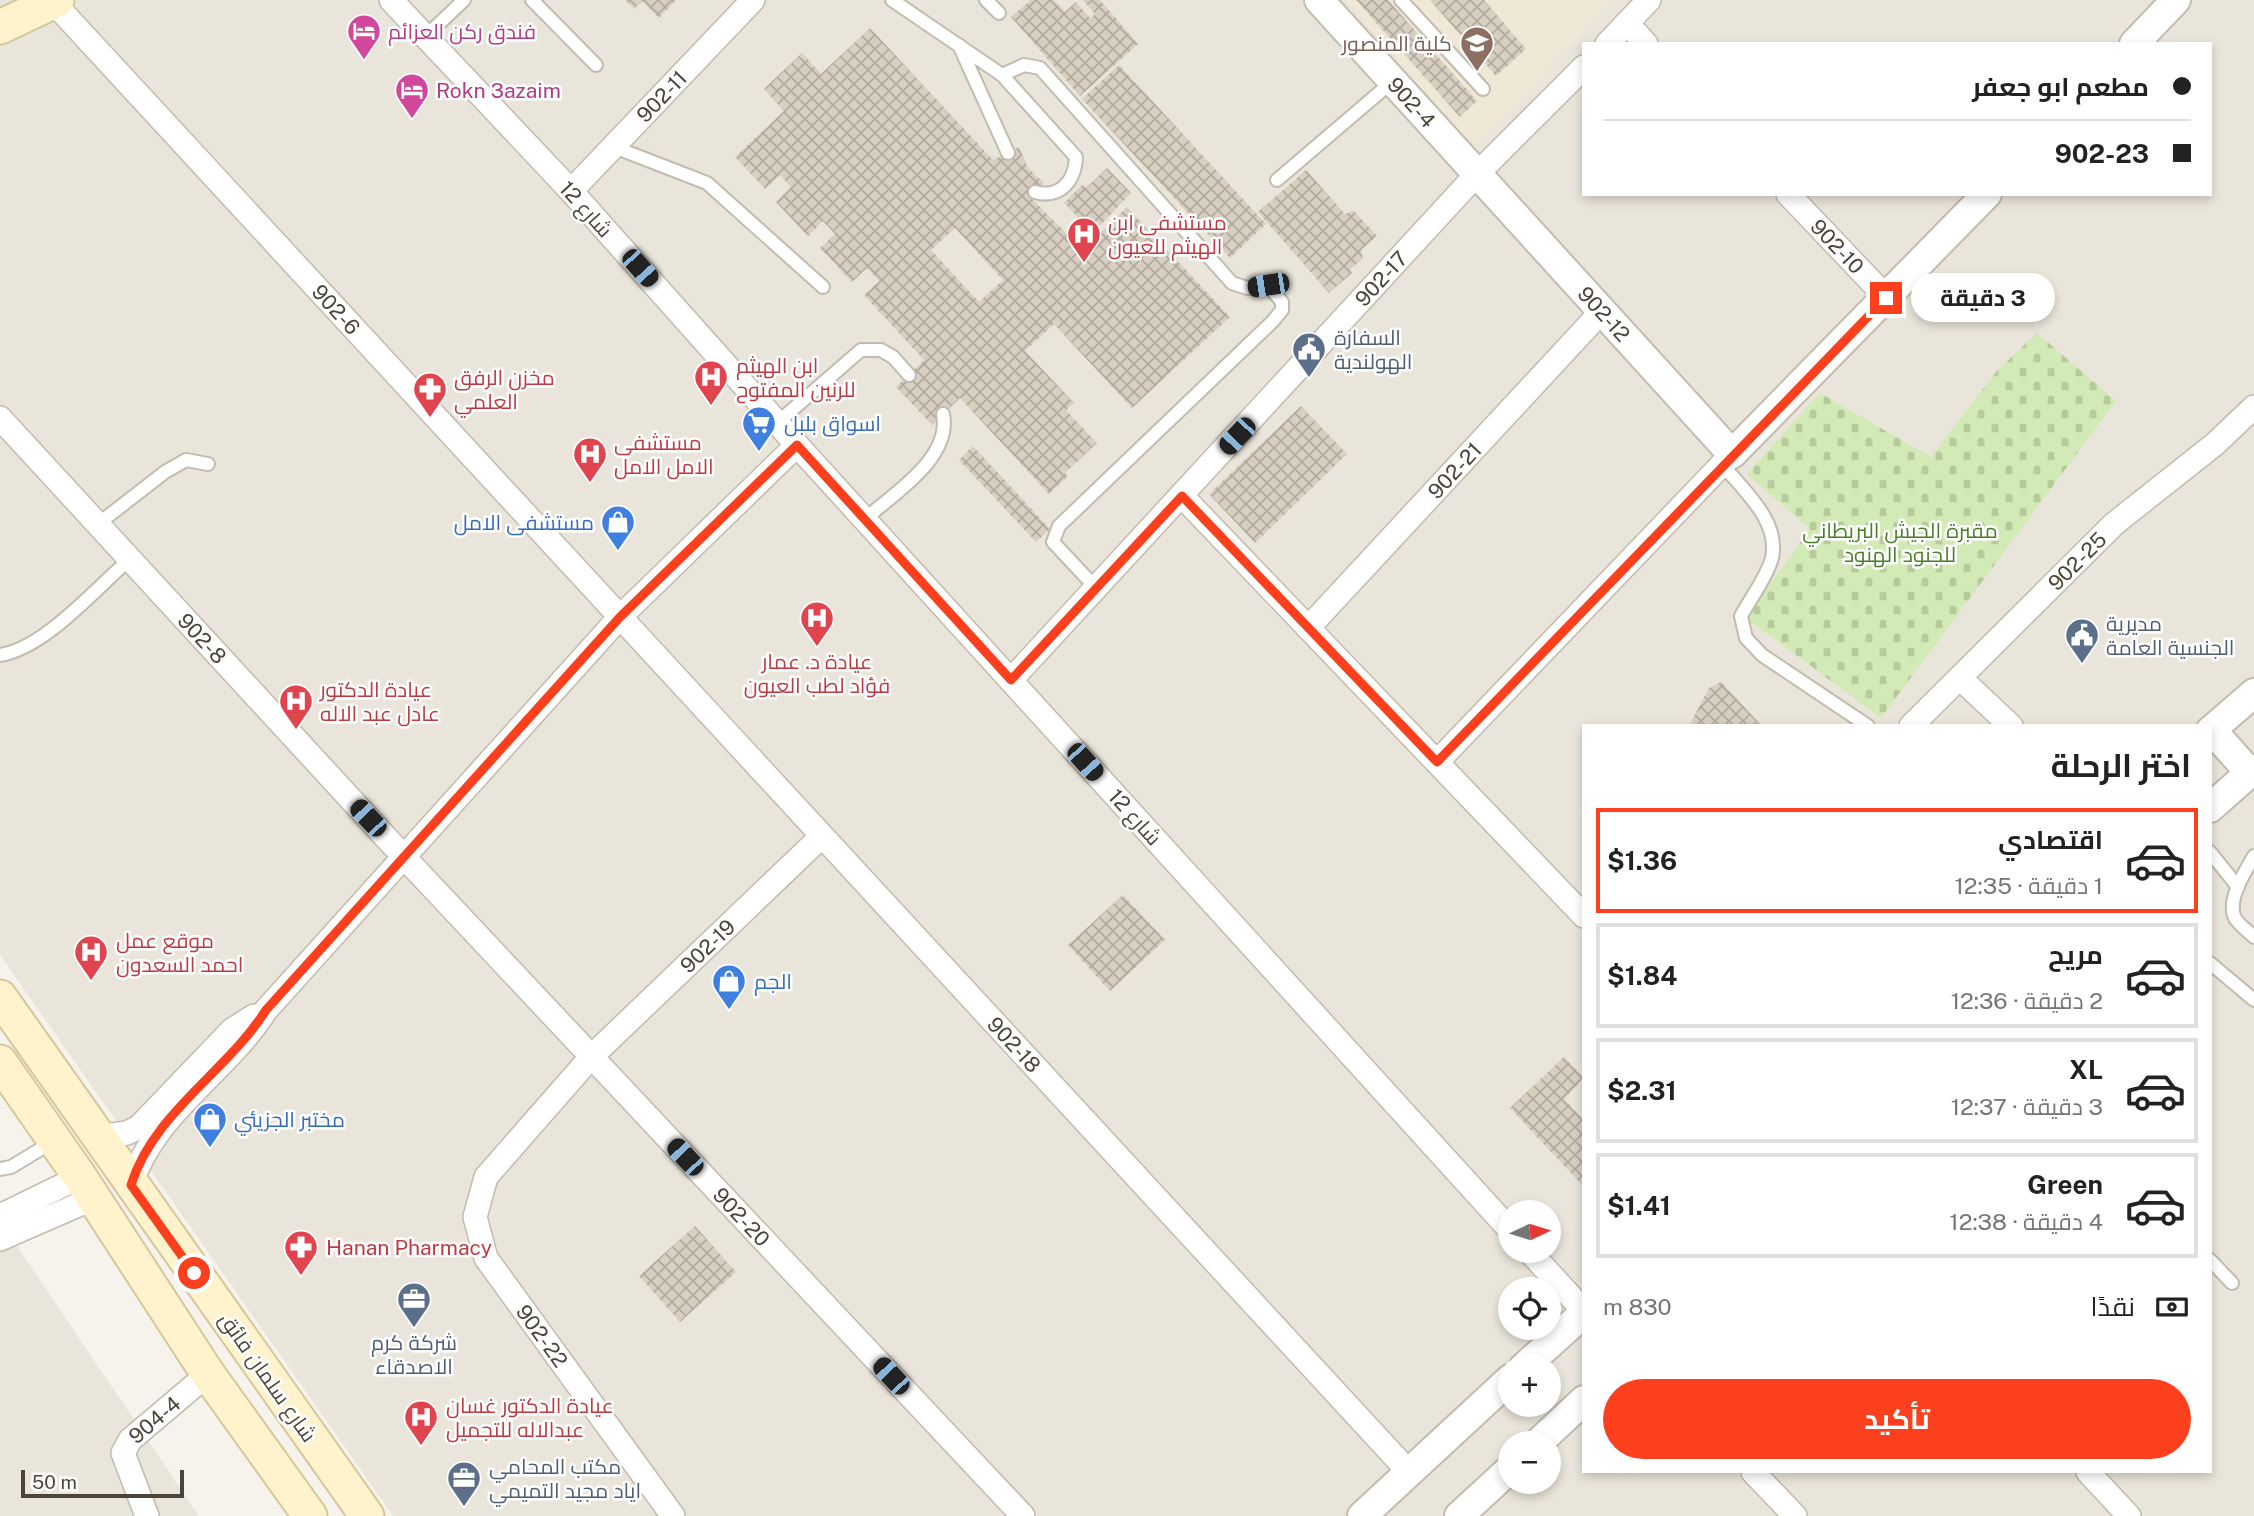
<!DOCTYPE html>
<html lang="ar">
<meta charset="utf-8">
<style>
body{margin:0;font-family:"Public Sans",Cairo,sans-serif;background:#f2f2f2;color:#222;direction:rtl;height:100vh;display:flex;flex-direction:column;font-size:26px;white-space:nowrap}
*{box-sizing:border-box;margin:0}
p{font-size:23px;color:#767676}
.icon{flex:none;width:38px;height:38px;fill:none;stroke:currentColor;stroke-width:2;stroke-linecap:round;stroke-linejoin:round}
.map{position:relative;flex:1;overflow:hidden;direction:ltr}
.details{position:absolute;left:1582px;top:724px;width:630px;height:749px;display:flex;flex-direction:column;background:#fff;border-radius:0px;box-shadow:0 4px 10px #0003;direction:rtl}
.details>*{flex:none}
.top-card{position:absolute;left:1582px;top:42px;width:630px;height:154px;border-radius:0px;box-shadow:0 4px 10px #0003;direction:rtl;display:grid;align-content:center;height:154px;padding:0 21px;background:#fff}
.needle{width:46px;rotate:86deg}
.fabs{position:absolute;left:1498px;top:1200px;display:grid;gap:14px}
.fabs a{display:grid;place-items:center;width:63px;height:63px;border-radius:50%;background:#fff;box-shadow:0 4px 10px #0003;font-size:35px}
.scale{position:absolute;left:21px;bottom:18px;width:163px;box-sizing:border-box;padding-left:7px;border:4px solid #4b4439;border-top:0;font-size:19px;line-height:24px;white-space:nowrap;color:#4b4439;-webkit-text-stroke:5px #fff;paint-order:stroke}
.end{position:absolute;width:32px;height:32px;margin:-16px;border:9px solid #fc3f1d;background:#fff;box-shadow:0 0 0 4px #fff}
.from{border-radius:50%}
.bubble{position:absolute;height:49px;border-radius:24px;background:#fff;box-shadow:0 4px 10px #0003;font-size:23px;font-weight:700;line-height:49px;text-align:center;direction:rtl}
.car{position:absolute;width:21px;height:42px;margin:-21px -10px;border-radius:9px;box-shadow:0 0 5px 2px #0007;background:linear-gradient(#222 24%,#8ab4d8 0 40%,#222 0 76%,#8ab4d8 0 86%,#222 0)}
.top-card b{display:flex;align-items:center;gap:24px;height:66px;font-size:26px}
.top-card b+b{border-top:2px solid #e0e0e0}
.top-card i{width:18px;height:18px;background:#222}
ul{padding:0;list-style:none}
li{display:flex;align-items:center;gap:21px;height:105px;margin:0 14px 10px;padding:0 7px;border:4px solid #e0e0e0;border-radius:0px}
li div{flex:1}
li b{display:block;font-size:26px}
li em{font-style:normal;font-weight:700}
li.on{border-color:#fc3f1d}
li>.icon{width:63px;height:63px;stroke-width:1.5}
h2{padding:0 21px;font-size:32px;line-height:84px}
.pay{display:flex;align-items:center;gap:18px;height:77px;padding:0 21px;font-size:26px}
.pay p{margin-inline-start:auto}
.cta{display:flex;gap:14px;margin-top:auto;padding:14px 21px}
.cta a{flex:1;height:80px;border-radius:42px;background:#fc3f1d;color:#fff;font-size:28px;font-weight:700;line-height:80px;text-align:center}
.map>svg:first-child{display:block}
</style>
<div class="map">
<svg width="2254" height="1516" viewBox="0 0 2254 1516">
<defs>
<pattern id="cemetery-stones" width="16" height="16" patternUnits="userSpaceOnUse" patternTransform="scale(1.75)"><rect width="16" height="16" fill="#d2eab5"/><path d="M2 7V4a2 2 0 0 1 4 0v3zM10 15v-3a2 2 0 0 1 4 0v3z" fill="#b6ca9c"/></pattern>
<pattern id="building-cross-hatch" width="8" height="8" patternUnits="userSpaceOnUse" patternTransform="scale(1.75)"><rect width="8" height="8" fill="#d8cfc1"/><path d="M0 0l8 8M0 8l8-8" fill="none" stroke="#b1aa9e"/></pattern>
</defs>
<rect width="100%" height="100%" fill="#f6f3ec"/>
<g fill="#eae5da" fill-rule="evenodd">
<path d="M0 0H2254V1516H393L0 955ZM1584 44H2210V194H1584ZM1584 726H2210V1472H1584ZM1510 1213H1549V1251H1510ZM1510 1290H1549V1328H1510ZM1510 1367H1549V1405H1510ZM1510 1444H1549V1482H1510Z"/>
<path d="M0 1221 199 1516H0Z"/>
</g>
<path fill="#efe8d6" d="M1345 0H1614L1474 146Z"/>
<path fill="url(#cemetery-stones)" d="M2037 333 2116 401 1881 718 1746 618 1810 529 1747 474 1820 393 1931 457 1996 372Z"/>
<g fill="url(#building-cross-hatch)" fill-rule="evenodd">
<path d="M625 0H676L659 18 642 1 634 9Z"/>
<path d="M1031 0H1054L1065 12 1076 2 1090 18 1095 14 1083 0H1100L1138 44 1080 96 1011 17Z"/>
<path d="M1356 0H1388L1477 101 1460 117Z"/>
<path d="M1430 0H1484L1526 49 1496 76Z"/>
<path d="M870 28 993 160 1019 147 1028 168 1044 183 1030 197 1075 242 1085 233 1092 241 1127 207 1230 317 1132 408 1054 324 1025 351 1074 403 1066 410 1097 443 1065 473 1068 476 1049 494 960 398 932 425 896 387 924 360 864 295 879 281 867 268 852 282 820 248 835 234 823 221 808 236 776 202 791 187 780 175 765 189 735 157 784 111 764 89 802 53 821 74ZM955 228 1003 280 979 302 931 250Z"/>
<path d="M1119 65 1266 224 1230 258 1082 99Z"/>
<path d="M1107 168 1131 193 1093 233 1064 203 1082 185 1086 188Z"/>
<path d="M1306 170 1345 214 1354 211 1377 236 1361 250 1363 258 1350 270 1352 273 1329 293 1258 212Z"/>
<path d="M1301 406 1347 454 1255 543 1209 494Z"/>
<path d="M973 446 1050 529 1036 542 959 460Z"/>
<path d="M1721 682 1762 726H1689L1709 688Z"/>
<path d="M1123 895 1165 940 1110 991 1068 945Z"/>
<path d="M1564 1057 1584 1078 1564 1099 1584 1120V1187L1510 1108Z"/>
<path d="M695 1226 736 1272 680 1322 639 1276Z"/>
</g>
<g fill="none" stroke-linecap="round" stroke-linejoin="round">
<g stroke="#c2bbae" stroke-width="16">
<g id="service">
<path d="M532 0 596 65"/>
<path d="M892 0 1002 75 1076 157C1075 181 1060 199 1035 192"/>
<path d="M986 0 999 13"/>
<path d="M1401 0 1483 89"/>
<path d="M425 37 464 0"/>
<path d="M959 45 1008 153"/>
<path d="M1002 75 1024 65 1040 68 1232 283 1247 288 1268 285 1282 302V310L1273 321 1059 526 1053 542 1096 588"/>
<path d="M614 147 707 183 823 287"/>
<path d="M1277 180 1393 81"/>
<path d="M777 423 861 350H881L893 357 909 375"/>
<path d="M1722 464C1744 491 1780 521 1772 558 1767 577 1750 599 1741 616L1746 638 1762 655 1868 726"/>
<path d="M864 520C894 493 952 458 943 414"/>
<path d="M98 524 165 472 186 460 208 464"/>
<path d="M0 655C45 648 95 589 130 559"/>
<path d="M2210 852 2238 887"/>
<path d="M2254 856C2245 872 2228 897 2234 916 2237 924 2248 931 2254 937"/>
<path d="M2210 963 2254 1000"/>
<path d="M0 1169 11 1167 54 1141"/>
<path d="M2210 1260 2232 1283"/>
</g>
</g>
<g stroke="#c2bbae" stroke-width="26">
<g id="minor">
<path d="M391 0 571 191 797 445 1510 1230"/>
<path id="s1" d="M53 2 1408 1471"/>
<path d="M1627 23 1646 44"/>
<path d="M1607 44 1649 0"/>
<path id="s2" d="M571 191 753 0"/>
<path id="s3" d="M1788 194 1886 297"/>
<path id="s4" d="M0 418 404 857 1023 1516"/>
<path d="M1182 496 1584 916"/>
<path id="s5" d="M1308 628 1602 311"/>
<path d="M1961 679 2011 726"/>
<path id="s6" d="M1011 680 1477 174 1584 67"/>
<path id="s7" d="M1911 726 2114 524 2215 444 2254 407"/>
<path d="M1437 762 1732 454"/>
<path d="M98 1137 127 1133 139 1127 232 1030 254 1016"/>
<path d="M131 1185C153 1113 227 1072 266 1010L620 617 797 445"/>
<path d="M0 1216 80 1177"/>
<path d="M0 1239 94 1198"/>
<path d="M1529 1251 1584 1311"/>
<path d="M1753 1472 1795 1516"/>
<path d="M2088 1472 2129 1516"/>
<path id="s8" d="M147 1516 123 1453 130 1440 208 1374"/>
<path id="s9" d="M673 1516 486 1258 475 1217 486 1177 591 1057 822 836"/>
</g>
</g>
<g stroke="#c2bbae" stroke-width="32">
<g id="tertiary">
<path id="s10" d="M1319 0 1732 454 1987 194"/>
<path d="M2134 44 2176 0"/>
<path d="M2212 730 2250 773"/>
<path d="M2210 731 2254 693"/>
<path d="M2210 808 2254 769"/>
<path d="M1524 1367 1584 1313"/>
<path d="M1537 1444 1584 1400"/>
<path d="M1362 1516 1510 1379"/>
<path d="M1459 1516 1510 1469"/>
</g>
</g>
<g stroke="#d6c79b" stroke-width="37">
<g id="secondary">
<path d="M0 27 57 0"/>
<path d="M0 997 367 1516"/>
<path d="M0 1062 80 1177 208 1374 310 1516"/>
</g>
</g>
<use href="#service" stroke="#fff" stroke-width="12"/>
<use href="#minor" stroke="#fff" stroke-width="23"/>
<use href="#tertiary" stroke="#fff" stroke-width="28"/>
<use href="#secondary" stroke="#fff3cd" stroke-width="33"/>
</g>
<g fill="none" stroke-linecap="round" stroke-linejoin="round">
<path stroke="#fc3f1d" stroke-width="9" d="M194 1273 131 1185C153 1113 227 1072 266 1010L620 617 797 445 1011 680 1182 496 1437 762 1886 298"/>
</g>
<defs>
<g id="hotel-pin" transform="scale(1.75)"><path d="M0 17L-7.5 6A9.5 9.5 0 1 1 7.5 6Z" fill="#d1479c" stroke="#fff"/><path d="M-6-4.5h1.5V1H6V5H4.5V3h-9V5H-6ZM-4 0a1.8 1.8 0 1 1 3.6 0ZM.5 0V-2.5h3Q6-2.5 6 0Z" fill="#fff"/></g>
<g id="university-pin" transform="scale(1.75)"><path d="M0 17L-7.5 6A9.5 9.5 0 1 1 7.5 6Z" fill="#8d6e63" stroke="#fff"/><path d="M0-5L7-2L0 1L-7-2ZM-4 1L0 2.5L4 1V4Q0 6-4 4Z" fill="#fff"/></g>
<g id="hospital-pin" transform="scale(1.75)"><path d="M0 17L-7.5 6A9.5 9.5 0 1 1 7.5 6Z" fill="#e0444e" stroke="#fff"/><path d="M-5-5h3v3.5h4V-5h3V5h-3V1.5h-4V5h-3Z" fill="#fff"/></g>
<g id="civic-pin" transform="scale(1.75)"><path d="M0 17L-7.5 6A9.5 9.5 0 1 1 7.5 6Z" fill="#5c6f8a" stroke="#fff"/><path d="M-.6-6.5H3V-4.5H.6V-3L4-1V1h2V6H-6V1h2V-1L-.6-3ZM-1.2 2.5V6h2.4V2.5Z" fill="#fff"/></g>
<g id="pharmacy-pin" transform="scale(1.75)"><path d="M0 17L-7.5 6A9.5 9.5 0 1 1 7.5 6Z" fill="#e0444e" stroke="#fff"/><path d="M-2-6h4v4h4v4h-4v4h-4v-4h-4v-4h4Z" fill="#fff"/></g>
<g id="supermarket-pin" transform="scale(1.75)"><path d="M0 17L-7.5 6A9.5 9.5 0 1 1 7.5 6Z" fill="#3f7fe0" stroke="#fff"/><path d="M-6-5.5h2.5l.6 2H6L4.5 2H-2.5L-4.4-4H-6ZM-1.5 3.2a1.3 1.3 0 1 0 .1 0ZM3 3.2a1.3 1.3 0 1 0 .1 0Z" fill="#fff"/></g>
<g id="shop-pin" transform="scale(1.75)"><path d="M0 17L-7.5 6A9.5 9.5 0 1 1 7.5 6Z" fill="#3f7fe0" stroke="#fff"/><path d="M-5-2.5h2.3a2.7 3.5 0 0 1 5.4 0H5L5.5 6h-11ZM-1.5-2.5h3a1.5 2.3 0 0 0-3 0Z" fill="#fff"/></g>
<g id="office-pin" transform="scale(1.75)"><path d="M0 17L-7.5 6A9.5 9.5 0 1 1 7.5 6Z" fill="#5c6f8a" stroke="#fff"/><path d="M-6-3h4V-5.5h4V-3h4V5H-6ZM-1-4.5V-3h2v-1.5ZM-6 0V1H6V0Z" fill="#fff"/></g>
</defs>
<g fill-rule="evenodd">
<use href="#hotel-pin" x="364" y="31"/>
<use href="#university-pin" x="1477" y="43"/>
<use href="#hotel-pin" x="412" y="90"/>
<use href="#hospital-pin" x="1084" y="234"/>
<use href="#civic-pin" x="1309" y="349"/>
<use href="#hospital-pin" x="711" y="377"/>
<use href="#pharmacy-pin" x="430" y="389"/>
<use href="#supermarket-pin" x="759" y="423"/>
<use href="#hospital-pin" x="590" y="454"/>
<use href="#shop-pin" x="618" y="522"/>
<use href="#hospital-pin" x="817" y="618"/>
<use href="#civic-pin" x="2082" y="635"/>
<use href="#hospital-pin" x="296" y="701"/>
<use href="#hospital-pin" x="91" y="952"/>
<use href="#shop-pin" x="729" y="981"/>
<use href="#shop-pin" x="210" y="1119"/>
<use href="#pharmacy-pin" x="301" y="1247"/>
<use href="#office-pin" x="414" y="1299"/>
<use href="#hospital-pin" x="421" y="1417"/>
<use href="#office-pin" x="464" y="1478"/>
</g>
<g text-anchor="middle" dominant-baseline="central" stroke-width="5" stroke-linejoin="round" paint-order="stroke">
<g font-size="21" fill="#b23c85" stroke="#fff" text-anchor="start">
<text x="388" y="31">فندق ركن العزائم</text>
<text x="436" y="90">Rokn 3azaim</text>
</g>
<g font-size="21" fill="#785e54" stroke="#fff" text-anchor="end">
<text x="1452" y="43">كلية المنصور</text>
</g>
<g font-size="21" fill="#4b4439" stroke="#fff">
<text stroke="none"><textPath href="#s2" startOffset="131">902-11</textPath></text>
<text stroke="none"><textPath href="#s10" startOffset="138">902-4</textPath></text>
<text transform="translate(586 209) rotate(48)">شارع 12</text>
<text stroke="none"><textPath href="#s3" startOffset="72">902-10</textPath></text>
<text stroke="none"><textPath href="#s6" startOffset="546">902-17</textPath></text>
<text stroke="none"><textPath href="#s1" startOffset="418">902-6</textPath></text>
<text stroke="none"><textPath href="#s10" startOffset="424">902-12</textPath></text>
<text stroke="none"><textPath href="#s5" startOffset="215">902-21</textPath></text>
<text stroke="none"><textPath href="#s7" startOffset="234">902-25</textPath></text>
<text stroke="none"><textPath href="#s4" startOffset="299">902-8</textPath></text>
<text transform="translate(1135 817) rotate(48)">شارع 12</text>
<text stroke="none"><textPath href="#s9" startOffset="723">902-19</textPath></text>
<text stroke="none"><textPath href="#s1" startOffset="1418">902-18</textPath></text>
<text stroke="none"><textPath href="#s4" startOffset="1090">902-20</textPath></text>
<text transform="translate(542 1336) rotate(54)">902-22</text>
<text transform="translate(268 1377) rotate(55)">شارع سلمان فائق</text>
<text stroke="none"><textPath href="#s8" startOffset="114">904-4</textPath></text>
</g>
<g font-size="21" fill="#be3a42" stroke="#fff" text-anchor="start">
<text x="1108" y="222">مستشفى ابن<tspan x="1108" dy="24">الهيثم للعيون</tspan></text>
<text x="736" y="365">ابن الهيثم<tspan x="736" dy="24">للرنين المفتوح</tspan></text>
<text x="454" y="377">مخزن الرفق<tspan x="454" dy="24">العلمي</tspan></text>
<text x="614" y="442">مستشفى<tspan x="614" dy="24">الامل الامل</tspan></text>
<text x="817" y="661" text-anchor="middle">عيادة د. عمار<tspan x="817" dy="24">فؤاد لطب العيون</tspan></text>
<text x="320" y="689">عيادة الدكتور<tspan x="320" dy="24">عادل عبد الاله</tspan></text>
<text x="116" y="940">موقع عمل<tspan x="116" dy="24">احمد السعدون</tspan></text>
<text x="326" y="1247">Hanan Pharmacy</text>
<text x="446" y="1405">عيادة الدكتور غسان<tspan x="446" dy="24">عبدالاله للتجميل</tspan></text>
</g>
<g font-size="21" fill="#4e5e75" stroke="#fff" text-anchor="start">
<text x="1334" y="337">السفارة<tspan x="1334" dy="24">الهولندية</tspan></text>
<text x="2106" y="623">مديرية<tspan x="2106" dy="24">الجنسية العامة</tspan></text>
<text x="414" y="1342" text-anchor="middle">شركة كرم<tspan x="414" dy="24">الاصدقاء</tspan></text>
<text x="489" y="1466">مكتب المحامي<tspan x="489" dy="24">اياد مجيد التميمي</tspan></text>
</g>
<g font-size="21" fill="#366cbe" stroke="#fff" text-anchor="start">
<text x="784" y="423">اسواق بلبل</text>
<text x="594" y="522" text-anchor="end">مستشفى الامل</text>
<text x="754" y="981">الجم</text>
<text x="234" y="1119">مختبر الجزيئي</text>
</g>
<g font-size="21" fill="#4a7f2a" stroke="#fff">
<text x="1900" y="530">مقبرة الجيش البريطاني<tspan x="1900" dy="24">للجنود الهنود</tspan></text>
</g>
</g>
</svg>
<div class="fabs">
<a><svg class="needle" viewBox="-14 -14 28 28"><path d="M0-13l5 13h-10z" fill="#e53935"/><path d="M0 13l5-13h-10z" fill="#767676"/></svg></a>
<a><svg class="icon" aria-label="locate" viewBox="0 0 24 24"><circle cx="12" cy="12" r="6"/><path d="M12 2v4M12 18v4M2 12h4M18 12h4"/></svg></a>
<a>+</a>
<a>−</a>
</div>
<div class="scale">50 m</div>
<i class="end from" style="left:194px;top:1273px"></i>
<i class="end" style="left:1886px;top:298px"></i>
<div class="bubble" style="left:1911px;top:273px;width:144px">3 دقيقة</div>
<i class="car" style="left:640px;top:268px;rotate:138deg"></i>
<i class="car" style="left:1268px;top:285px;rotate:261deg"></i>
<i class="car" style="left:1237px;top:436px;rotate:223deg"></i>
<i class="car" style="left:1085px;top:762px;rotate:138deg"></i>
<i class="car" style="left:368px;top:818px;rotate:317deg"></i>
<i class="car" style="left:685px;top:1157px;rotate:317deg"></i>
<i class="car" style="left:891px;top:1376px;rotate:317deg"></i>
<div class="top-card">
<b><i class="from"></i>مطعم ابو جعفر</b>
<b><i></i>902-23</b>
</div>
<section class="details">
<h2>اختر الرحلة</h2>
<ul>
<li class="on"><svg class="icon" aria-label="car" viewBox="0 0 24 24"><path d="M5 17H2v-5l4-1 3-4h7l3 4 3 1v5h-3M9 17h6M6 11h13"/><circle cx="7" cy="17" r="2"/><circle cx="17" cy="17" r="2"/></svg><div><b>اقتصادي</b><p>1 دقيقة · 12:35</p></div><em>$1.36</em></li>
<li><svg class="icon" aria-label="car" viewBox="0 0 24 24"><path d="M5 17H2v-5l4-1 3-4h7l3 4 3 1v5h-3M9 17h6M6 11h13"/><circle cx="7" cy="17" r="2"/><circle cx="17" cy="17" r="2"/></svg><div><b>مريح</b><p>2 دقيقة · 12:36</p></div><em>$1.84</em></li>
<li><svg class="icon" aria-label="car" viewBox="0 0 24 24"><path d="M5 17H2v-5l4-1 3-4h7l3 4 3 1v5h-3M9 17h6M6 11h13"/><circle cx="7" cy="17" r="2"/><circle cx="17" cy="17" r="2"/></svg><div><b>XL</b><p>3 دقيقة · 12:37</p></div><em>$2.31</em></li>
<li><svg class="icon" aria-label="car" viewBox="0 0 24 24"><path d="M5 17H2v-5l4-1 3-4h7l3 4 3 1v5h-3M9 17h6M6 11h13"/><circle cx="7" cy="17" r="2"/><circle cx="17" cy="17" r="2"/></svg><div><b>Green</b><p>4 دقيقة · 12:38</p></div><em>$1.41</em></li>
</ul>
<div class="pay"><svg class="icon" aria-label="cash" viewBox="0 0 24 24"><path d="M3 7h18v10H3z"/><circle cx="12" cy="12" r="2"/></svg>نقدًا<p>830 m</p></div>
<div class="cta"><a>تأكيد</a></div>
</section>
</div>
